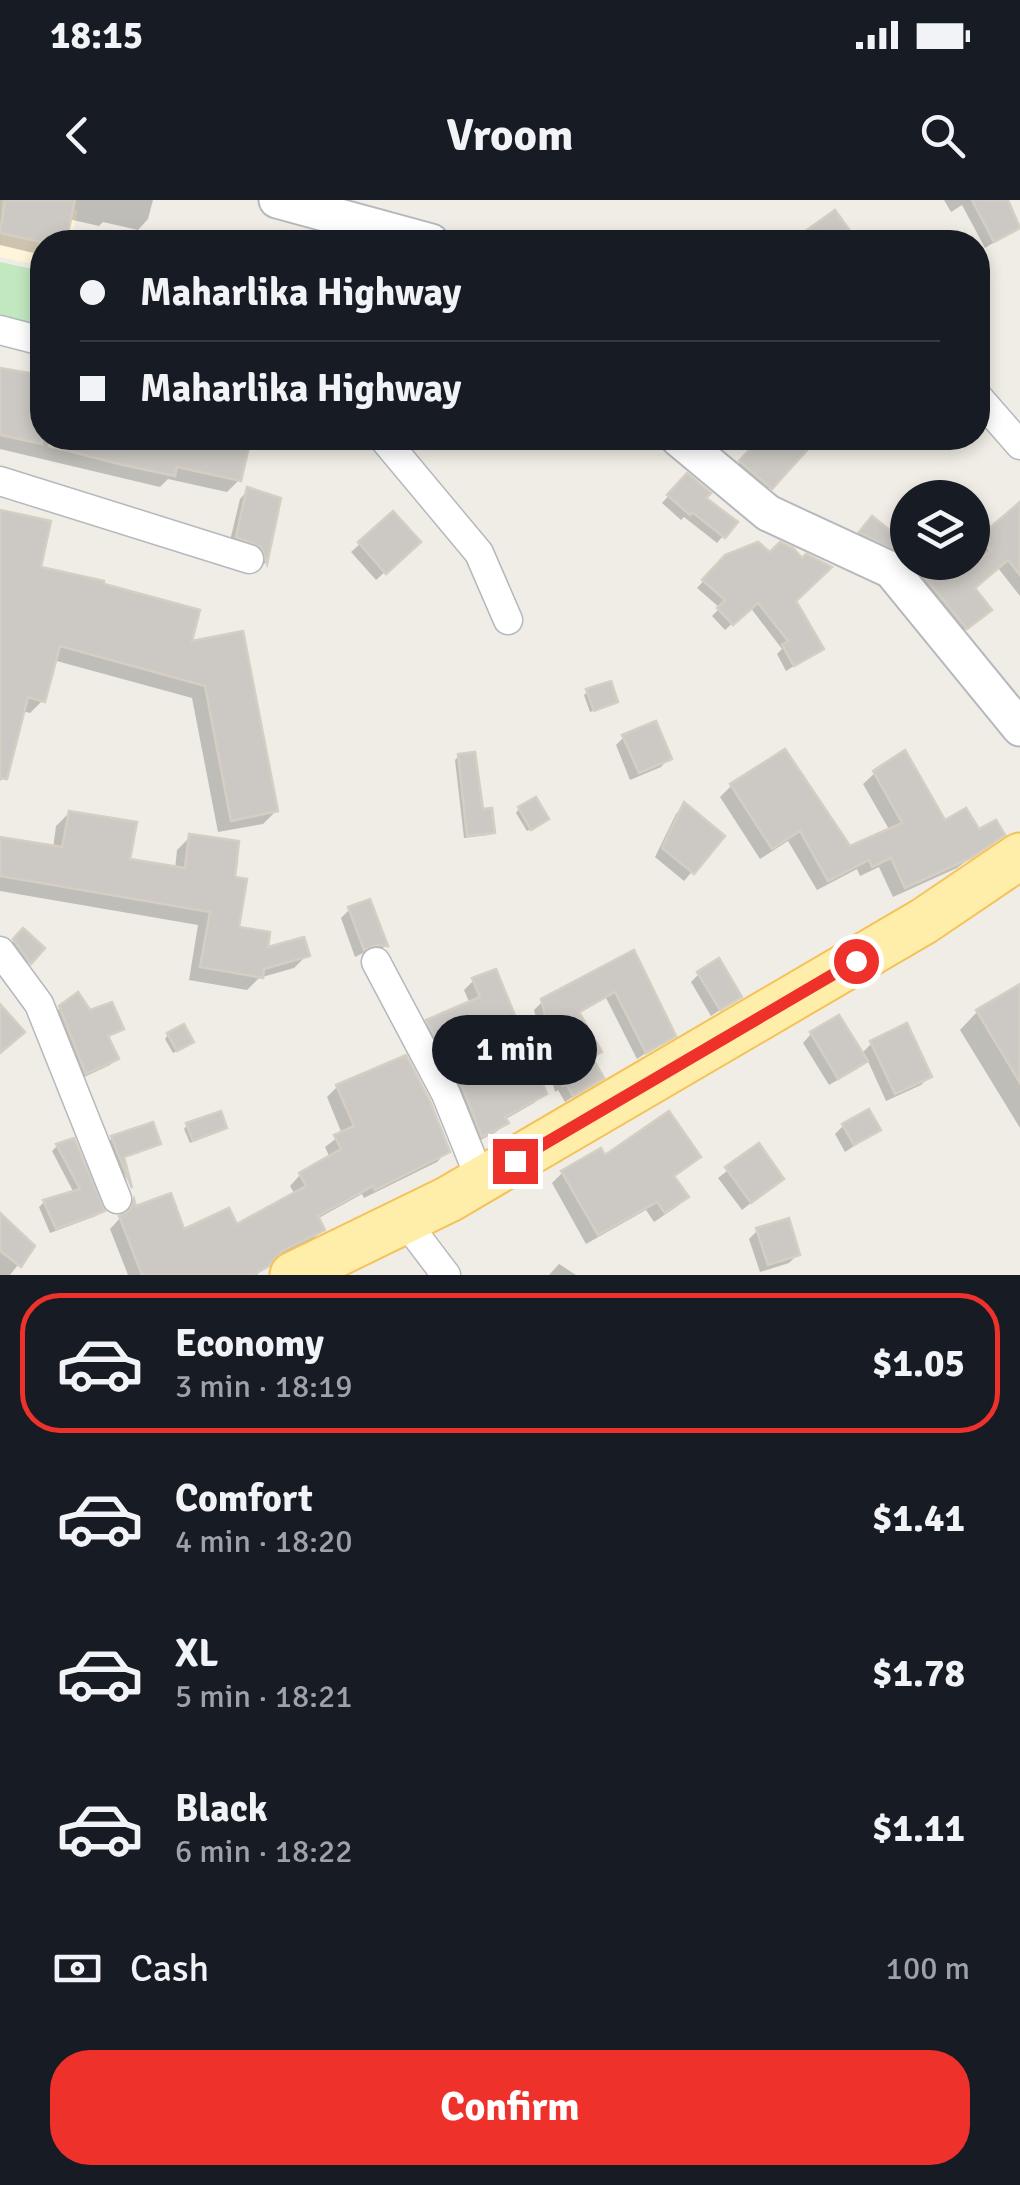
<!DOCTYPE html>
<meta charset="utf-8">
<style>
body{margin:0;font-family:Signika,sans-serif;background:#242831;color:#f1f3f6;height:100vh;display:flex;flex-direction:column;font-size:38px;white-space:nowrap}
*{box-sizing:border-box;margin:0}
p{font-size:32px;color:#9ea1a6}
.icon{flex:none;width:55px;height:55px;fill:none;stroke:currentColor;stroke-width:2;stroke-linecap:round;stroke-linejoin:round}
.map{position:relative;height:1075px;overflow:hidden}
.panel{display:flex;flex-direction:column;background:#171b24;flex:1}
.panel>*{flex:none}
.banner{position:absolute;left:30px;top:30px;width:960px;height:220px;border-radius:40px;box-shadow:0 5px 15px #0003;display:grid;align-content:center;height:220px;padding:0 50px;background:#171b24}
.fabs{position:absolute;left:890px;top:280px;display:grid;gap:20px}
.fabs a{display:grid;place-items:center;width:100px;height:100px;border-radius:50%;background:#171b24;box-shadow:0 5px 15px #0003;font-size:50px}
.end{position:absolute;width:45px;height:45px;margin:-22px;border:12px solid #ef312b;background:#fff;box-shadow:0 0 0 5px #fff}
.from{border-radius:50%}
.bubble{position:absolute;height:70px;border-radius:35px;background:#171b24;box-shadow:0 5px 15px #0003;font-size:32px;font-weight:700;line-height:70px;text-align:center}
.banner b{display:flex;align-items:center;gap:35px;height:95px;font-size:38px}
.banner b+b{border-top:2px solid #363941}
.banner i{width:25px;height:25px;background:#f1f3f6}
ul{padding:18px 0 0;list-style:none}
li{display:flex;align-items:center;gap:30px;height:140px;margin:0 20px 15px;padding:0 30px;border:5px solid transparent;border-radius:40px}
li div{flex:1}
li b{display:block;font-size:38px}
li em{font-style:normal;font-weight:700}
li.active{border-color:#ef312b}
li>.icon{width:90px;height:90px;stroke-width:1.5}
.pay{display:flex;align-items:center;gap:25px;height:110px;padding:0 50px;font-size:38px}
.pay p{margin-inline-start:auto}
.cta{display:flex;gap:20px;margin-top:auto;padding:20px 50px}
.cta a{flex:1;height:115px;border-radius:40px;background:#ef312b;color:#fff;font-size:40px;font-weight:700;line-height:115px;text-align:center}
.status{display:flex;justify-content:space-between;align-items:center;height:70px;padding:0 50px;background:#171b24;direction:ltr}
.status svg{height:28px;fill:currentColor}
header{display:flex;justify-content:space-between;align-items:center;height:130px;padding:0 50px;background:#171b24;font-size:45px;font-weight:700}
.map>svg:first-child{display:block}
</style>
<div class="status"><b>18:15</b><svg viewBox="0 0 49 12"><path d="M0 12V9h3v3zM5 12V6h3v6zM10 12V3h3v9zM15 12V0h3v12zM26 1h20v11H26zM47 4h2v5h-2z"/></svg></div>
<header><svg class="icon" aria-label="back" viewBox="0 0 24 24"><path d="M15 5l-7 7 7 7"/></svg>Vroom<svg class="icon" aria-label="search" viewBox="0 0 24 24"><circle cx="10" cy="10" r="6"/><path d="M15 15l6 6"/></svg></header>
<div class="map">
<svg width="1020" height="1075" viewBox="0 0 1020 1075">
<rect width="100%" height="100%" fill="#efede5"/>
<path fill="#fff5da" d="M1 0H34L78 10 71 42H42V66L0 57Z"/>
<path fill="#c2e8c0" d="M0 62 42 71V111L38 131 0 122Z"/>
<g fill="#0003">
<path d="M0 0H153L148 19 138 30 103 22 99 26 68 19 63 42H42V55L0 45Z"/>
<path d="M944 0H1002L1019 27 985 48 962 5 951 12Z"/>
<path d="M0 170 42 178V238H248L239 280 227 292 168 279 160 287 0 249Z"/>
<path d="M764 238H815L762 295 733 270Z"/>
<path d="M687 276 723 336 717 343 684 317 681 320 662 303Z"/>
<path d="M248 290 278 300 265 363 258 370 253 355 229 345 240 299Z"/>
<path d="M1020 305V396L998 368 972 389 979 419 956 437 852 342 862 329 891 334 908 320V362H938L955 383 982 362 972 347Z"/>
<path d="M0 313 38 369 188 444 276 611 263 624 218 632 192 498 53 460 43 500 30 513 22 511 6 575 0 581Z"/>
<path d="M392 315 418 342 376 380 351 352Z"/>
<path d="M770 355 821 449 786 471 777 454 782 449 750 407 725 430 712 416 720 408 697 388 726 357Z"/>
<path d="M588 492 616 501 590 512 584 495Z"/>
<path d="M624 537 669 558 661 567 630 580 616 545Z"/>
<path d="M459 556 493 632 489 635 464 638 455 560Z"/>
<path d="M875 573 944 623 978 633 1002 634 957 668 893 697 879 667 860 676 857 669 817 690 788 641 760 659 720 597 731 586 849 649 890 631 863 584Z"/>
<path d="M684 606 722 636 684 681 655 657 676 614Z"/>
<path d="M519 609 543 622 527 631 516 613Z"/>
<path d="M69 613 127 661 175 669 177 650 190 637 232 679 236 729 265 750 307 755 294 768 259 778 247 790 189 780 198 725 0 691V638L53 648 56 626Z"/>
<path d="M368 702 385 746 377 754 365 752 355 757 341 718 349 710Z"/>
<path d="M23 731 42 748 26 765 11 744Z"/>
<path d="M633 753 673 835 637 859 606 798 578 814 598 852 590 860 600 878 565 902 558 890 555 892 534 810 543 801Z"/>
<path d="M699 774 739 797 711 816 691 782Z"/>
<path d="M474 780 544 894 534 903 504 920 506 922 496 932 473 944 418 831 428 822 470 804 464 790Z"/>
<path d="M1020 787V928L960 830 977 812Z"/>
<path d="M60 808 89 813 121 828 106 838 116 859 110 865 80 879 54 814Z"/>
<path d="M811 834 861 854 872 843 929 877 921 885 886 901 867 859 857 869 829 885 803 843Z"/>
<path d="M168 835 188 845 173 853 165 839Z"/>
<path d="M337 887 447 951 437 962 364 998 362 994 317 1019 322 1030 312 1040 271 1060 257 1075H128L110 1029 133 1004 134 1009 183 1032 236 1028 295 995 290 986 300 975 330 958 325 947 342 934 327 897Z"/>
<path d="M187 925 224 928 190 943 184 929Z"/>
<path d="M843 926 878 930 845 952 835 934Z"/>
<path d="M112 938 158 944 122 958 128 989 109 942Z"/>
<path d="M57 946 102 1011 96 1016 50 1033 39 1007 44 1002 74 993 52 951Z"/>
<path d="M758 947 781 979 742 1010 718 978Z"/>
<path d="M698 957 672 978 686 997 676 1007 654 1022 646 1010 586 1044 552 983 562 973 604 958Z"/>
<path d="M0 1024 32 1047 10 1075H0Z"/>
<path d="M758 1030 798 1054 789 1063 760 1072 749 1039Z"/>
<path d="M559 1064 576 1075H549Z"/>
</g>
<g fill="#ccc9c4" stroke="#d4cec3" stroke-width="2.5">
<path d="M5 0H75L66 42H41L0 33Z"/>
<path d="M972 0H1008L1020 28 994 42Z"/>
<path d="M835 10 858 42H790Z"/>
<path d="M0 168 42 175V244L0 235Z"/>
<path d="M50 238H251L241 281 177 267 175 276 123 265 49 246Z"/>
<path d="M761 238H818L772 289 739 261Z"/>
<path d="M687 273 711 293 706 298 738 322 725 338 692 312 690 315 667 295Z"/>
<path d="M247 287 281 298 267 364 261 347 236 337Z"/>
<path d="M1020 302V375L1008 360 975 388 992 410 967 429 912 362H941L955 379 991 351 979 337Z"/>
<path d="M0 310 51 321 41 367 104 381V384L200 410 192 441 243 431 278 611 231 621 205 486 60 446 45 502 28 497 7 579 0 578Z"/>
<path d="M393 311 421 342 386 374 358 342Z"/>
<path d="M872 316 891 331 908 317V357L859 332Z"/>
<path d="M758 342 770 352 780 342 793 348 802 358 806 354 832 367 796 401 824 449 794 466 782 445 788 441 758 403 733 425 717 408 725 400 702 380 725 355Z"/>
<path d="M611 481 618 502 594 511 586 489Z"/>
<path d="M656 521 672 559 639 573 622 535Z"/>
<path d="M785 549 850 646 902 623 873 571 905 550 945 620 966 608 979 629 996 620 1005 635 971 658 905 688 891 658 872 667 869 660 828 681 800 631 772 649 730 584Z"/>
<path d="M475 552 483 609 492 608 495 633 467 636 458 554Z"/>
<path d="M536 597 549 619 531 630 518 607Z"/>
<path d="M684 602 725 636 694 674 662 648Z"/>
<path d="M69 611 137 622 130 659 185 668 189 634 239 641 235 677 247 679 239 727 270 732 268 747 304 737 310 756 264 769 263 778 200 767 210 712 0 676V637L62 647Z"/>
<path d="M370 699 388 746 376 745 364 750 348 707Z"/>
<path d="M23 728 45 748 31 764 13 739Z"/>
<path d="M634 750 676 836 646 853 615 792 579 812 602 852 592 857 604 878 573 896 566 884 563 886 541 799Z"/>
<path d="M719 758 742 797 720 810 697 772Z"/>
<path d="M496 769 547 894 505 917 509 923 482 937 462 886 426 820 480 797 472 778Z"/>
<path d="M1020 784V883L976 810Z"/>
<path d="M78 792 90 810 112 802 124 829 108 836 119 859 86 874 59 806Z"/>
<path d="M0 804 25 832 0 853Z"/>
<path d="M839 815 868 861 838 879 810 832Z"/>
<path d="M907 823 932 877 895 894 870 841Z"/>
<path d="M184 824 194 842 177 851 167 833Z"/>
<path d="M406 855 430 901 450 952 375 990 373 986 318 1016 325 1030 282 1051 269 1066 253 1075H142L119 1016 130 1010 134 999 136 1006 171 993 184 1029 229 1008 237 1024 306 986 299 973 341 949 334 935 354 926 336 885Z"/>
<path d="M869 909 881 930 854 945 842 924Z"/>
<path d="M221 911 227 928 193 941 186 923Z"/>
<path d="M669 911 701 957 674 976 689 997 665 1013 657 1002 598 1035 561 971 601 948 605 955Z"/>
<path d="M153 922 161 944 124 957 132 988 111 936Z"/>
<path d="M74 938 105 1011 56 1029 43 1000 80 989 56 944Z"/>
<path d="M759 943 784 979 751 1003 725 967Z"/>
<path d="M0 1013 35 1046 21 1067 0 1051Z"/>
<path d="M789 1018 800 1055 768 1065 756 1028Z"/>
</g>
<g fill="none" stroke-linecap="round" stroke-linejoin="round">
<g stroke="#b5b8bc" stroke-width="31">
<g id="minor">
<path d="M0 130 42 141"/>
<path d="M978 197 1020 245"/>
<path d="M383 238 479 353 508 420"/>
<path d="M0 281 249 359"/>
<path d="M0 751 39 804 117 999"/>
<path d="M376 762 446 894 481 981"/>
<path d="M405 1021 446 1075"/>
</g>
</g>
<g stroke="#b5b8bc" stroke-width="39">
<g id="tertiary">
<path d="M277 0 431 42"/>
<path d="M678 238 768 313 891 370 1020 528"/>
</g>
</g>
<g stroke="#f6c257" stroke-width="49">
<path id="primary" d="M293 1075 449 999 924 721 1020 656"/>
</g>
<use href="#minor" stroke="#fff" stroke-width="28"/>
<use href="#tertiary" stroke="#fff" stroke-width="35"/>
<use href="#primary" stroke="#ffedaa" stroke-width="45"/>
</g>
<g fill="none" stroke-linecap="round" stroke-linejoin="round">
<path stroke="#ef312b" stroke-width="12" d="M515 961 856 761"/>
</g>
</svg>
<div class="fabs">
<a><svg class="icon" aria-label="layers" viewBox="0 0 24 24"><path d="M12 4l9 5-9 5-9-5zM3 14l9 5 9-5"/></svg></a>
</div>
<i class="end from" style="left:856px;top:761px"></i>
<i class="end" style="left:515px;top:961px"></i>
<div class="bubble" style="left:432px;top:815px;width:165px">1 min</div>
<div class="banner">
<b><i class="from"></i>Maharlika Highway</b>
<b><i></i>Maharlika Highway</b>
</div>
</div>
<section class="panel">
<ul>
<li class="active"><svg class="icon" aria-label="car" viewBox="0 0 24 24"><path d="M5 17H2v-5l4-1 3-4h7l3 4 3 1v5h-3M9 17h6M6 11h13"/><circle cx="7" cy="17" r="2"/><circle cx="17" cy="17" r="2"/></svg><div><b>Economy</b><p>3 min · 18:19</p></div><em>$1.05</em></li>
<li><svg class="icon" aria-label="car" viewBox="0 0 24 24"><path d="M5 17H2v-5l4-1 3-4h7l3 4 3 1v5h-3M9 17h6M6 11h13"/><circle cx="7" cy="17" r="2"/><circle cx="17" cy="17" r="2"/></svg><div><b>Comfort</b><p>4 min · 18:20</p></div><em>$1.41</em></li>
<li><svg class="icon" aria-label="car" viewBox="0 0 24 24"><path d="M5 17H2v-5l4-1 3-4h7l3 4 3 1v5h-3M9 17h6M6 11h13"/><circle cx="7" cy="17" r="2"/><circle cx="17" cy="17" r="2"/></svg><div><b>XL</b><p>5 min · 18:21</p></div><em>$1.78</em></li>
<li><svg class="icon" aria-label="car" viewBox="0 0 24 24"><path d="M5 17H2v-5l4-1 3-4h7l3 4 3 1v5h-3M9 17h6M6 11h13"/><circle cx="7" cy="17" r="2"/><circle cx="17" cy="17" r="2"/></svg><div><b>Black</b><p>6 min · 18:22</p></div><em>$1.11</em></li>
</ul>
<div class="pay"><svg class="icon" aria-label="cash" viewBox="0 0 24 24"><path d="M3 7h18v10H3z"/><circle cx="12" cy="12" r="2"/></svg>Cash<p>100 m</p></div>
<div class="cta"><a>Confirm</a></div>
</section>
